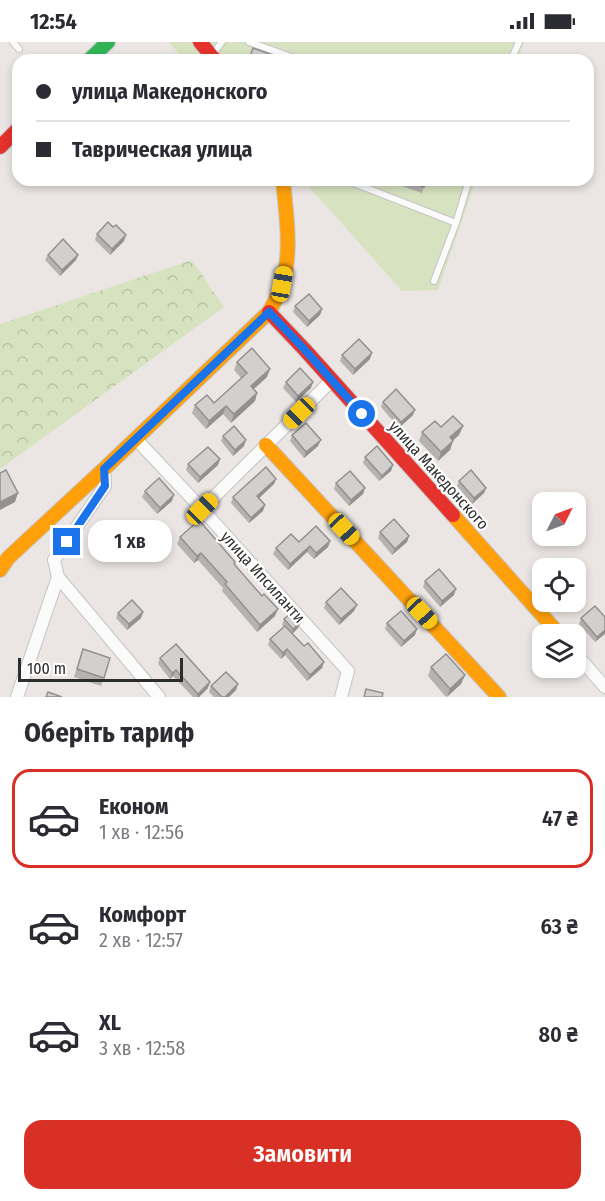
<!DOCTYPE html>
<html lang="uk">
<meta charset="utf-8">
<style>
body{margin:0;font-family:"Fira Sans Condensed",sans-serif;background:#f7f7f7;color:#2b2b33;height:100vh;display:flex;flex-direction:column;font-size:22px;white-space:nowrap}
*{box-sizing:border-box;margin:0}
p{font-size:20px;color:#7c7c81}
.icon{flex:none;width:33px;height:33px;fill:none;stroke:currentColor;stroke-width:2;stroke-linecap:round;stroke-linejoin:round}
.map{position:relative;height:655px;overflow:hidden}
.side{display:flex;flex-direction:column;background:#fff;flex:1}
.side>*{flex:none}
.banner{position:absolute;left:12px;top:12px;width:582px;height:132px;border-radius:18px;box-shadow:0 3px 9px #0003;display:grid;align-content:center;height:132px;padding:0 24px;background:#fff}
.needle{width:39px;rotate:48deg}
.controls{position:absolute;left:532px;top:450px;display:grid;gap:12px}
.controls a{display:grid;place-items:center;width:54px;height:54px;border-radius:12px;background:#fff;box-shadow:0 3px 9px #0003;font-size:30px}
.scale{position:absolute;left:18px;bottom:15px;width:165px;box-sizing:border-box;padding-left:6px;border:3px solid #2d2d2d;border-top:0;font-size:16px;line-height:21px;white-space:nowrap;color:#2d2d2d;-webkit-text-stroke:4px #fff;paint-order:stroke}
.end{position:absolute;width:27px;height:27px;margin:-14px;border:8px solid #1a73e8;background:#fff;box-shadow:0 0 0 3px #fff}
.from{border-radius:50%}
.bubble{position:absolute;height:42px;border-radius:18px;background:#fff;box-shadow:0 3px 9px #0003;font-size:20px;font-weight:600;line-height:42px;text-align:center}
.car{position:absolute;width:18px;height:36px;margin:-18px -9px;border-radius:8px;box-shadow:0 0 4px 2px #0007;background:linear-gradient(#f5c518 24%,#345 0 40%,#f5c518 0 76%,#345 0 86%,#f5c518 0)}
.banner b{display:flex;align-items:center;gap:21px;height:57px;font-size:22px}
.banner b+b{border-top:2px solid #e1e1e2}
.banner i{width:15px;height:15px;background:#2b2b33}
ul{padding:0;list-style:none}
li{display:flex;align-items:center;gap:18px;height:99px;margin:0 12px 9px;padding:0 12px;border:3px solid transparent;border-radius:18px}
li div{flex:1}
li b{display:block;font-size:22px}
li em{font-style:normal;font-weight:600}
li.selected{border-color:#d93025}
li>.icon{width:54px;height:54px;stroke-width:1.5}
h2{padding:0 24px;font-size:27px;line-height:72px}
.cta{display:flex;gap:12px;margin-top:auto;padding:12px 24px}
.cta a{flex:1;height:69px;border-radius:18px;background:#d93025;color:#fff;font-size:24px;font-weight:600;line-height:69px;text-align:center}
.status{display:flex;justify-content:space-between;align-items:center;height:42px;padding:0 30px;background:#fff;direction:ltr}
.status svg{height:16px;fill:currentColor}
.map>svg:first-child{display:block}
</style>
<div class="status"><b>12:54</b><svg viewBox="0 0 49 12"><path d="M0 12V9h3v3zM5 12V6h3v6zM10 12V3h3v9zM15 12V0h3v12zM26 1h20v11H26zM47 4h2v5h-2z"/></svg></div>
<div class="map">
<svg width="605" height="655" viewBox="0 0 605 655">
<defs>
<pattern id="forest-crowns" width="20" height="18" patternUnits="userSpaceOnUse" patternTransform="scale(1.5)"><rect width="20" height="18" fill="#d7e3c0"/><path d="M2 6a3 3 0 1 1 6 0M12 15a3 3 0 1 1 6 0" fill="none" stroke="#b9c3a5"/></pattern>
</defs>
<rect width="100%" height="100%" fill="#ebe6e4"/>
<g fill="#d7e3c0">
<path d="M169 0H524L518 18H184Z"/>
<path d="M303 138H476L438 248 402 249Z"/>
</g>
<path fill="url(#forest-crowns)" d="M192 218 224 265 0 427V282Z"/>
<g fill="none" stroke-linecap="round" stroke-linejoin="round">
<g stroke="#c5c4c4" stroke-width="8">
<g id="lane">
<path d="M13 0 19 7"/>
<path d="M249 0 300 18"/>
<path d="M212 13 222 0"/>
<path d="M511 18 519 0"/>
<path d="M346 138 456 181"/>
<path d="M434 239 456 181 469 138"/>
</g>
</g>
<g stroke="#c5c4c4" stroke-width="14">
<g id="street">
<path d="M135 396 202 467 348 629 341 655"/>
<path d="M104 427 105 444 54 518 58 535 159 655"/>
<path d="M202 467 332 338"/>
<path d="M576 612 605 645"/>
<path d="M17 655 58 535"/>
</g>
</g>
<g stroke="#c5c4c4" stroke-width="16">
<path id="fast" d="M89 18 108 0"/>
</g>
<g stroke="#c5c4c4" stroke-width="16">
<g id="slow">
<path d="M266 403 499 655"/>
<path d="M453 473 559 592"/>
<path d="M0 528 8 516 104 427 269 270C274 260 280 251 283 240 292 207 286 172 283 138"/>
</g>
</g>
<g stroke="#c5c4c4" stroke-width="16">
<g id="jam">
<path d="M200 0 215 18"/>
<path d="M0 105 18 87"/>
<path d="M269 270 305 308 453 473"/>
</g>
</g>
<use href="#lane" stroke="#fcfbfb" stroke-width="6"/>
<use href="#street" stroke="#fcfbfb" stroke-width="12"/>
<use href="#fast" stroke="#30b455" stroke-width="14"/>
<use href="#slow" stroke="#ff9f0a" stroke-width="14"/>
<use href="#jam" stroke="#e5322d" stroke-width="14"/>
</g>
<g fill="#b5b2b0">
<path d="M404 138H426L422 151 402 144Z"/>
<path d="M97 192 124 199 110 213 95 198Z"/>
<path d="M48 213H78L76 218 60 234 45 218Z"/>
<path d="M295 264 322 267 320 273 307 285 293 270Z"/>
<path d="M342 313 370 317 353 333 340 319Z"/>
<path d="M237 320 267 335 254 347 257 351 255 359 231 381 223 372 206 387 192 371 195 363 214 361 241 336 234 328Z"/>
<path d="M286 340 311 346 296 360 283 346Z"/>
<path d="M383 360 413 373 399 386 381 365Z"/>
<path d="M463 384 459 393 453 398 450 408 438 419 419 399 422 390Z"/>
<path d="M292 393 318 404 304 416 290 399Z"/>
<path d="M223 394 244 404 233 414 221 399Z"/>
<path d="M365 415 393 423 391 429 379 439 363 421Z"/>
<path d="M220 417 218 423 198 441 186 428 188 422Z"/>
<path d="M276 437 274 442 259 456 263 469 249 481 231 461 233 455Z"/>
<path d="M459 439 486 446 484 451 472 462 457 444Z"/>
<path d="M336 441 365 446 363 452 349 464 334 447Z"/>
<path d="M145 449 172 459 157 472 142 455Z"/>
<path d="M380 490 409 494 407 500 392 513 378 496Z"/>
<path d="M96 494 121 499 106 513 94 500Z"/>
<path d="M180 495 235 520 234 522 275 574 257 590 222 549 223 546 198 518 194 521 177 502Z"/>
<path d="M330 499 328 505 314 517 307 510 288 528 273 512 276 506 299 500Z"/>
<path d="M425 539 454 553 440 565 423 545Z"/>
<path d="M326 560 354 569 339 583 324 566Z"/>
<path d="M143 570 141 576 127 588 116 576 118 571Z"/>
<path d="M605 575 595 600 579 582 581 576Z"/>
<path d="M284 577 298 586 292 592 304 604 324 620 322 626 307 639 285 613 281 617 268 603 270 597 284 585 282 583Z"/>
<path d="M387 581 415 593 401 605 385 587Z"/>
<path d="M83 607 110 616 101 644 74 635Z"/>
<path d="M160 616 208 646 199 655H193L173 634 170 637 158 622Z"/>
<path d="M431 625 465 633 461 642 446 655 428 634Z"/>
<path d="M238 642 236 648 229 655H214L209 650 211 644Z"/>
</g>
<g fill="#939190">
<path d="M126 193 124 199 110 213 112 207Z"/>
<path d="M78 213 76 218 60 234 62 228Z"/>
<path d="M322 267 320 273 307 285 309 279Z"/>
<path d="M372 311 370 317 353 333 355 327Z"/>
<path d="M270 327 267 335 248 352 251 344Z"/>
<path d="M313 340 311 346 296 360 298 354Z"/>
<path d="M257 351 255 359 231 381 234 372Z"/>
<path d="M226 364 223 372 206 387 209 379Z"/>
<path d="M415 368 413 373 399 386 401 380Z"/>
<path d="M463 384 459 393 447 404 450 395Z"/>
<path d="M246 398 244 404 233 414 235 408Z"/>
<path d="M321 398 318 404 304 416 306 410Z"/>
<path d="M453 399 450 408 438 419 441 410Z"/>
<path d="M220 417 218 423 198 441 200 435Z"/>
<path d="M393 423 391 429 379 439 382 434Z"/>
<path d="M276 437 274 442 255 460 257 454Z"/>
<path d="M365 446 363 452 349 464 351 458Z"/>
<path d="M486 446 484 451 472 462 474 456Z"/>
<path d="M18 451 15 460 0 468V460Z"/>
<path d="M174 453 172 459 157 472 160 466Z"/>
<path d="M265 463 263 469 249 481 251 476Z"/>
<path d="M124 494 121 499 106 513 108 508Z"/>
<path d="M409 494 407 500 392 513 395 507Z"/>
<path d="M330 499 328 505 314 517 316 511Z"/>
<path d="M310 504 307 510 288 528 290 522Z"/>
<path d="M201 511 198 518 194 521 197 514Z"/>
<path d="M456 547 454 553 440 565 442 559Z"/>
<path d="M357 563 354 569 339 583 341 577Z"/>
<path d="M278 567 275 574 257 590 260 583Z"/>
<path d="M143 570 141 576 127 588 129 582Z"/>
<path d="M301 580 298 586 291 593 293 587Z"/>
<path d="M417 587 415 593 401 605 404 599Z"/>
<path d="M605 588V592L595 600 597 595Z"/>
<path d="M287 607 285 613 281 617 283 611Z"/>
<path d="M324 620 322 626 307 639 310 633Z"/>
<path d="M176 628 173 634 170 637 172 631Z"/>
<path d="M465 633 461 642 447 655 450 647Z"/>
<path d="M210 640 208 646 199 655H197L198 652Z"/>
<path d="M238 642 236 648 229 655H225Z"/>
</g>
<g fill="#d2cfcd" stroke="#939190" stroke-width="1.5">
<path d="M253 6 275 14 273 18H249Z"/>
<path d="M404 138H426L424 145Z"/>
<path d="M108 180 113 185 116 183 126 193 112 207 97 192Z"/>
<path d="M63 197 78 213 62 228 48 213Z"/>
<path d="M309 252 322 267 309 279 295 264Z"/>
<path d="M359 297 372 311 355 327 342 313Z"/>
<path d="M252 306 270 327 251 344 257 351 234 372 226 364 209 379 195 363 207 353 214 361 247 331 237 320Z"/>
<path d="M300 326 313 340 298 354 286 340Z"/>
<path d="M396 347 415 368 401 380 383 360Z"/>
<path d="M453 374 463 384 450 395 453 399 441 410 422 390 435 379 441 385Z"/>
<path d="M306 381 321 398 306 410 292 393Z"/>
<path d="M234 384 246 398 235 408 223 394Z"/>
<path d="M377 404 393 423 382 434 365 415Z"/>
<path d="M208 405 220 417 200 435 188 422Z"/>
<path d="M266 425 276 437 257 454 265 463 251 476 233 455Z"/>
<path d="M6 428 18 451 0 460V431Z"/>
<path d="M471 428 486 446 474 456 459 439Z"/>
<path d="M350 429 365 446 351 458 336 441Z"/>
<path d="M159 436 174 453 160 466 145 449Z"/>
<path d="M394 477 409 494 395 507 380 490Z"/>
<path d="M199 478 235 520 234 522 262 554 264 552 278 567 260 583 225 542 227 540 201 511 197 514 180 495Z"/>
<path d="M111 480 124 494 108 508 96 494Z"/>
<path d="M316 484 330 499 316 511 310 504 290 522 276 506 291 492 299 500Z"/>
<path d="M439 527 456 547 442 559 425 539Z"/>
<path d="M341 546 357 563 341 577 326 560Z"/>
<path d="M132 558 143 570 129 582 118 571Z"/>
<path d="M595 564 605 575V588L597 595 581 576Z"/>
<path d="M401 569 417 587 404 599 387 581Z"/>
<path d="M292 570 301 580 293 587 284 577Z"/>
<path d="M285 584 304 604 308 601 324 620 310 633 287 607 283 611 270 597Z"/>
<path d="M176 602 210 640 198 652 176 628 172 631 160 616Z"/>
<path d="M83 607 110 616 104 636 77 627Z"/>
<path d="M446 612 465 633 450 647 431 625Z"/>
<path d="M226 630 238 642 225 655H222L211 644Z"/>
<path d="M366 647 383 651 382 655H364Z"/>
<path d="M48 650 62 655H46Z"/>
</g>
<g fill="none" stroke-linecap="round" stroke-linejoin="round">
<path stroke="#1a73e8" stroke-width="8" d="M67 500 105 444 104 427 269 270 305 308 362 372"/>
</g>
<g text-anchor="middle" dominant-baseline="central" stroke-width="4.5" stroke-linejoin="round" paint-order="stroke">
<g font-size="16" fill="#2d2d2d" stroke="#fff">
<text transform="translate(439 433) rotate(48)">улица Македонского</text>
<text transform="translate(263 535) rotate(48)">улица Ипсиланти</text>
</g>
</g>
</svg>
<div class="controls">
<a><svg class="needle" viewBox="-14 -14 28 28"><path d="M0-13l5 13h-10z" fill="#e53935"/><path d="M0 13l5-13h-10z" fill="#7c7c81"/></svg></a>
<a><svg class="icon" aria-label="locate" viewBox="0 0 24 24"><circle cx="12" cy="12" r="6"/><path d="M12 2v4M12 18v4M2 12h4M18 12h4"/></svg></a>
<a><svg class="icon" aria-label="layers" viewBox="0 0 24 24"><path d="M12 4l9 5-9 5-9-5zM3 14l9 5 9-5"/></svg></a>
</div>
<div class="scale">100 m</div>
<i class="end from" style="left:362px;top:372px"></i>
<i class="end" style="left:67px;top:500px"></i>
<div class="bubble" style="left:88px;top:478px;width:84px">1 хв</div>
<i class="car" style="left:282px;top:242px;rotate:10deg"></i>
<i class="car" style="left:299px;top:371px;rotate:225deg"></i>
<i class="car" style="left:202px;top:467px;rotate:45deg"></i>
<i class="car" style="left:344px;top:487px;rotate:137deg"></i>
<i class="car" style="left:422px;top:571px;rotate:137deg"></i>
<div class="banner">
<b><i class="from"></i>улица Македонского</b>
<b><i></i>Таврическая улица</b>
</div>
</div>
<section class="side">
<h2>Оберіть тариф</h2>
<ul>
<li class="selected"><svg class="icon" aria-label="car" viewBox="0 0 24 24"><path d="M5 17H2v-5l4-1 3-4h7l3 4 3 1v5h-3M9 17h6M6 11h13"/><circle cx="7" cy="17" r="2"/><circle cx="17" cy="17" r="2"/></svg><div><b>Економ</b><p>1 хв · 12:56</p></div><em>47 ₴</em></li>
<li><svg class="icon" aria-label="car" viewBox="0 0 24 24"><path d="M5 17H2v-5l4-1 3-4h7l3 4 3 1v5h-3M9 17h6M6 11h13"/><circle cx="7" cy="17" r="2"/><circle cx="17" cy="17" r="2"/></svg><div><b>Комфорт</b><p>2 хв · 12:57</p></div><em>63 ₴</em></li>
<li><svg class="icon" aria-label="car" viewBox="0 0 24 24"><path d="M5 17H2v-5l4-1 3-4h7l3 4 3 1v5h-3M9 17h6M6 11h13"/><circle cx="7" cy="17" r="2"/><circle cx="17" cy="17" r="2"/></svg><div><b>XL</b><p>3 хв · 12:58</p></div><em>80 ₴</em></li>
</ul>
<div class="cta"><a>Замовити</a></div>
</section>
